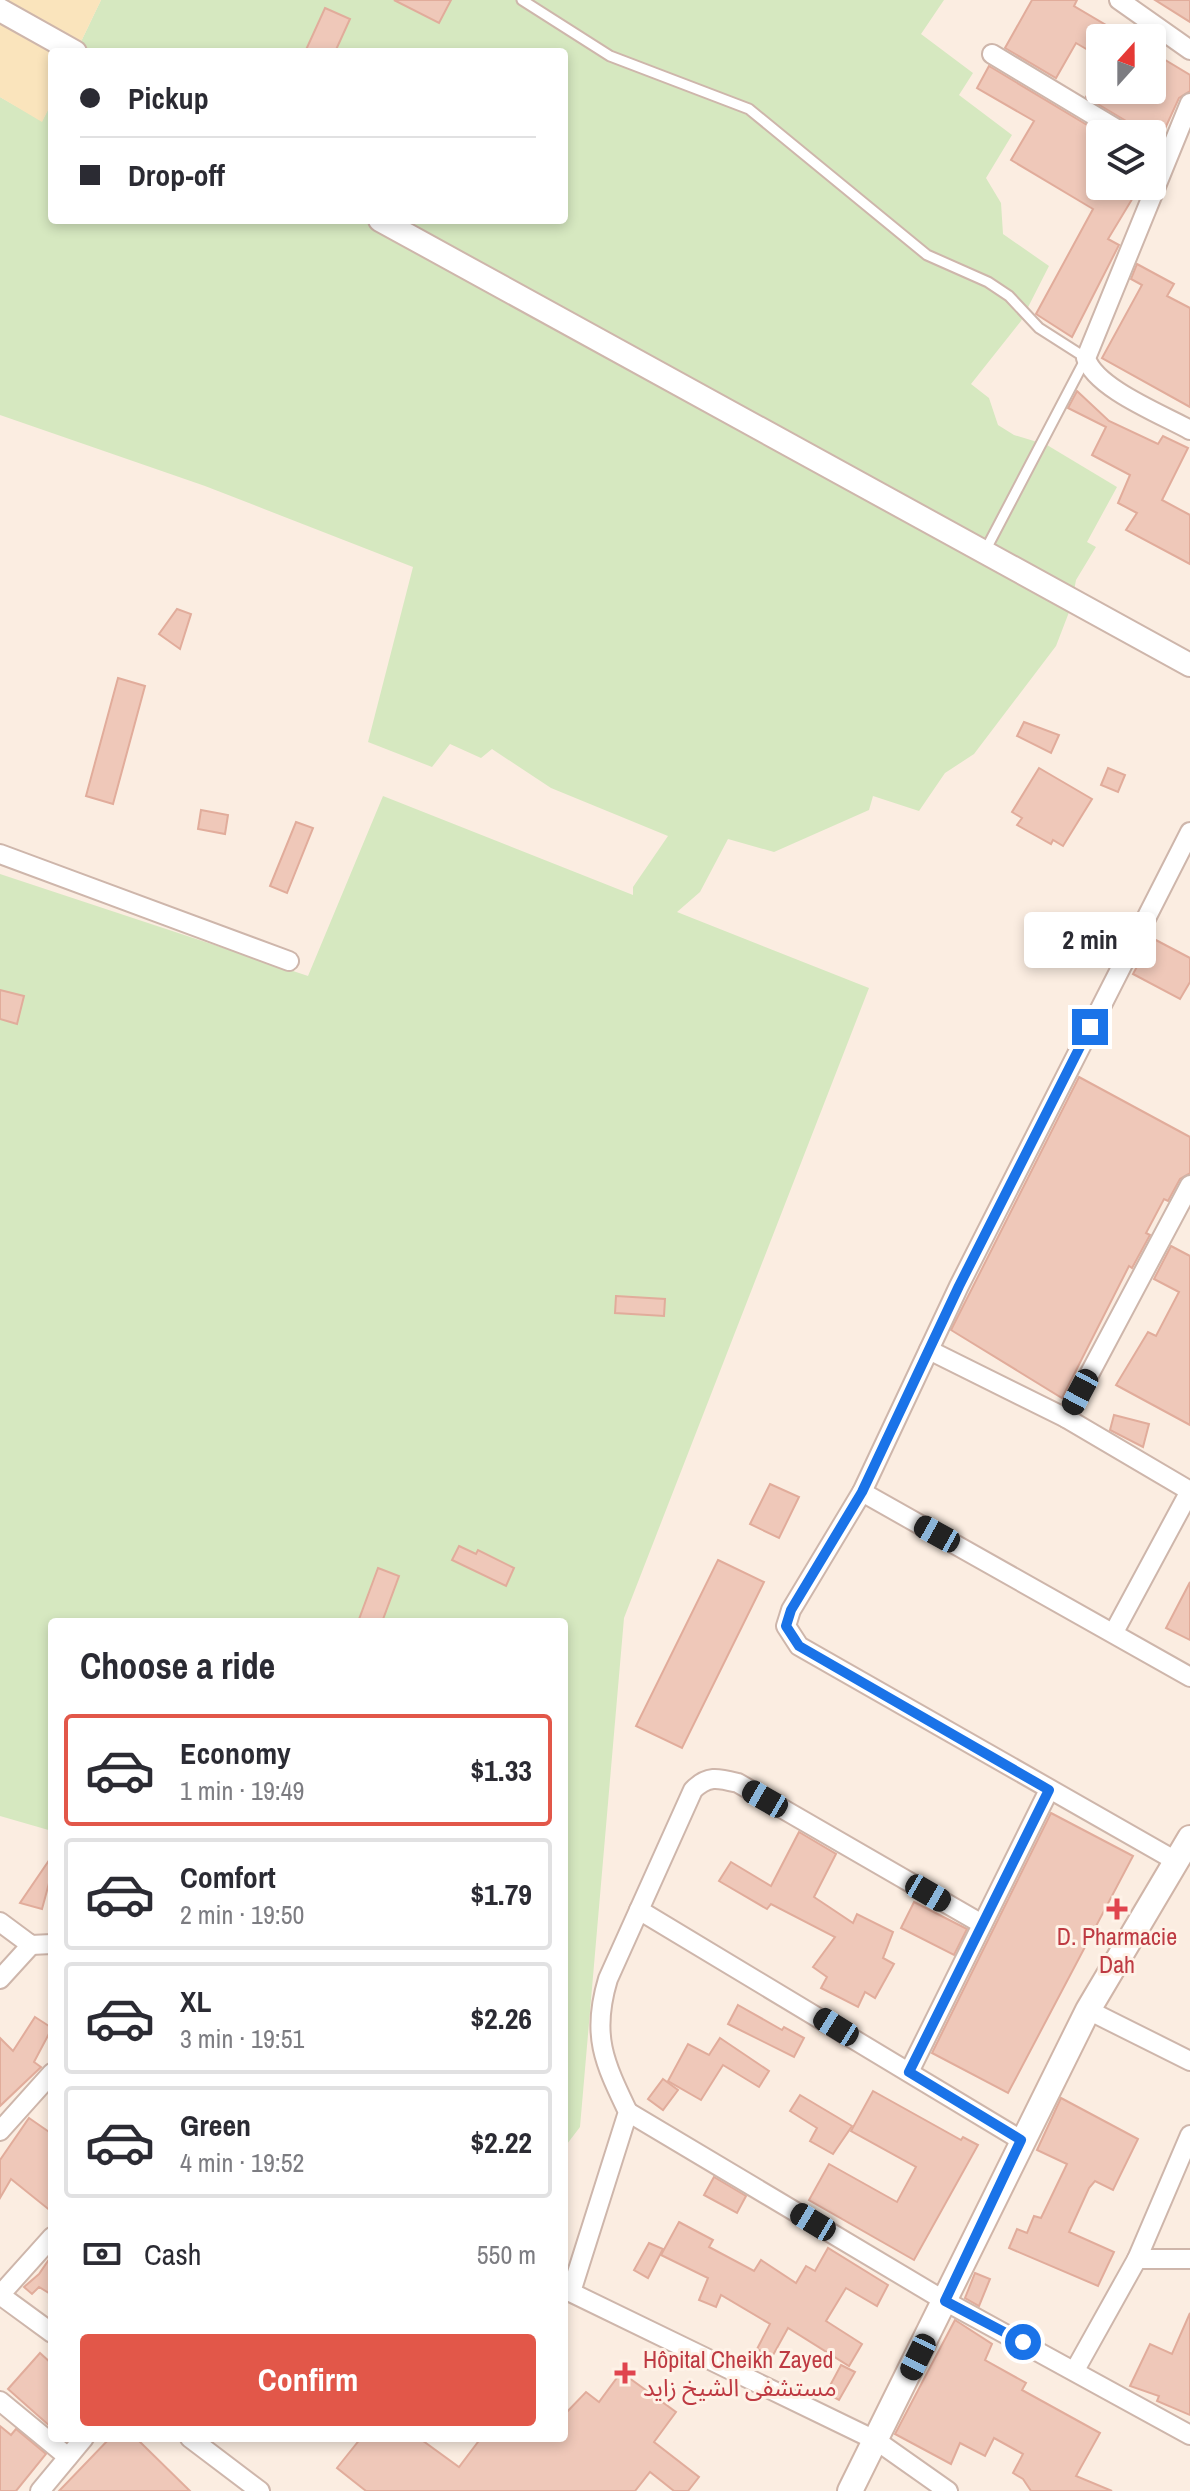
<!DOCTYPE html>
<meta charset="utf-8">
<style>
body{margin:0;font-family:"Archivo Narrow","Noto Sans Arabic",sans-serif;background:#f7f7f7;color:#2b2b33;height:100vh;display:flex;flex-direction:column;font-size:30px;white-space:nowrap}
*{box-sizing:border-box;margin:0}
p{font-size:26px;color:#7c7c81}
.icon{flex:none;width:44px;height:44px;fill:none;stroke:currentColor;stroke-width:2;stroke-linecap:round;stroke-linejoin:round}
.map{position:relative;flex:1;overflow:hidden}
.drawer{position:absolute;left:48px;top:1618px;width:520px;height:824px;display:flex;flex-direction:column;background:#fff;border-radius:8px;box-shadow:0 4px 12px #0003}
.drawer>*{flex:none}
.top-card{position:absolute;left:48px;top:48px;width:520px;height:176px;border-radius:8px;box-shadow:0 4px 12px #0003;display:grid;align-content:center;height:176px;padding:0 32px;background:#fff}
.needle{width:52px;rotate:21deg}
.fabs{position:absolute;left:1086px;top:24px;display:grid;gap:16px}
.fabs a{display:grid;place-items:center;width:80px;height:80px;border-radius:8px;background:#fff;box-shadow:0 4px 12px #0003;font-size:40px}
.end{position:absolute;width:36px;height:36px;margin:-18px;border:10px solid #1a73e8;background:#fff;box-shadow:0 0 0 4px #fff}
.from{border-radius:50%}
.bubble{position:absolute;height:56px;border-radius:8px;background:#fff;box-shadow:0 4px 12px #0003;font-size:26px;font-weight:700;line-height:56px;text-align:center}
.car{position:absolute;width:24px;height:48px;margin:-24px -12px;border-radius:10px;box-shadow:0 0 6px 2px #0007;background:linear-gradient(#222 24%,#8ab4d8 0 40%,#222 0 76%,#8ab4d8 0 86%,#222 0)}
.top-card b{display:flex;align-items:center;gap:28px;height:76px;font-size:30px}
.top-card b+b{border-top:2px solid #e1e1e2}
.top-card i{width:20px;height:20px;background:#2b2b33}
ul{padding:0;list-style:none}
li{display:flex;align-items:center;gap:24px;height:112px;margin:0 16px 12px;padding:0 16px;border:4px solid #e1e1e2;border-radius:8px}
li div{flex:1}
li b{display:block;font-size:30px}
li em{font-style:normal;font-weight:700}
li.current{border-color:#e25749}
li>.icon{width:72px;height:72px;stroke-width:1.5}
h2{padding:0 32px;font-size:36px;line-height:96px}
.pay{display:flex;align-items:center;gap:20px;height:88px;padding:0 32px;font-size:30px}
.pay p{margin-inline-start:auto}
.button{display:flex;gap:16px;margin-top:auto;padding:16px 32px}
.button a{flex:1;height:92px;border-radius:8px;background:#e25749;color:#fff;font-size:32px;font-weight:700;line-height:92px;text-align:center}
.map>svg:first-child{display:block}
</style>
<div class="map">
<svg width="1190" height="2491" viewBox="0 0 1190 2491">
<rect width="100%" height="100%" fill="#fbede1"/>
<path fill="#d6e8c0" d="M101 0H944L921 34 973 73 959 95 1012 135 986 178 1001 203 1003 234 1049 266 1021 321 971 384 989 398 998 425 1014 435 1047 445 1117 487 1087 542 1096 547 1076 580 1071 607 1056 646 974 754 945 773 919 811 873 796 869 810 774 852 728 839 700 892 677 912 869 988 624 1618 580 2127 564 2148V1622H52V1831L0 1816V874L308 976 383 796 633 895V887L668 836 551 788 492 749 481 758 450 744 432 767 368 742 413 567 205 486 0 415V97L42 121 52 102V220H564V52H76Z"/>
<path fill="#fae4bc" d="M0 0H101L76 52H52V102L42 122 0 97Z"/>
<g fill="#efc8b9" stroke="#e1ac9b" stroke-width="2">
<path d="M394 0H451L439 23Z"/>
<path d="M1032 0H1077L1074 6 1128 38H1100V57L1076 43 1056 78 1005 48Z"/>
<path d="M1155 0H1190V22Z"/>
<path d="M325 8 350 19 335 52H305Z"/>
<path d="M1152 52 1190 75V91L1179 98 1152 157V134H1137L1131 124 1086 97 1090 90H1152Z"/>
<path d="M989 66 1102 134 1100 186H1140L1108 239 1119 245 1072 337 1036 314 1093 209 1011 160 1034 121 977 88Z"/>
<path d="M1137 264 1174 284 1167 296 1190 308V407L1102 358 1142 285 1131 279Z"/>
<path d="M1077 391 1109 421 1158 444 1163 436 1188 448 1162 500 1190 515V564L1126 530 1137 513 1118 503 1130 475 1092 455 1106 427 1068 408Z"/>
<path d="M177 609 191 614 180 649 159 634Z"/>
<path d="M118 678 145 686 113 804 86 796Z"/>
<path d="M1024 722 1059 735 1051 753 1017 736Z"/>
<path d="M1039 768 1092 799 1063 846 1053 840 1051 844 1017 825 1022 818 1012 812Z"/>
<path d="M1108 768 1125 775 1118 792 1101 785Z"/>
<path d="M201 810 228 815 225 834 198 829Z"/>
<path d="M296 822 313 828 287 893 270 886Z"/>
<path d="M1152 938 1190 958V982L1180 999 1133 974Z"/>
<path d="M0 990 24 996 17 1024 0 1019Z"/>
<path d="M1079 1077 1190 1137V1173L1180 1179 1168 1201 1164 1199 1146 1233 1150 1235 1132 1268 1129 1266 1062 1398 951 1330Z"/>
<path d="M1171 1246 1190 1256V1425L1116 1385 1148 1332 1156 1336 1179 1292 1154 1279Z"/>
<path d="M616 1296 665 1299 664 1316 615 1313Z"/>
<path d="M1114 1415 1149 1424 1143 1447 1110 1430Z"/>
<path d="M770 1484 799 1497 779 1538 750 1524Z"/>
<path d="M459 1546 476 1554 478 1550 514 1568 506 1586 452 1560Z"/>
<path d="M718 1560 764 1582 682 1748 636 1726Z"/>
<path d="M378 1568 399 1576 382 1622H358Z"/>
<path d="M1190 1582V1640L1166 1628Z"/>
<path d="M1051 1813 1133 1856 1008 2093 932 2053Z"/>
<path d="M799 1832 836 1854 814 1897 853 1923 857 1914 893 1932 883 1958 894 1964 875 1998 865 1992 858 2007 821 1988 827 1977 813 1967 835 1937 771 1904 767 1909 719 1881 731 1862 771 1886Z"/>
<path d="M52 1856V1872L42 1909 20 1903Z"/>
<path d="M914 1902 967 1929 954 1955 901 1928Z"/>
<path d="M738 2005 782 2030 784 2027 804 2038 794 2057 728 2024Z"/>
<path d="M35 2017 52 2028 34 2062 41 2067 0 2106V2038L13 2051Z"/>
<path d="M720 2038 769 2071 759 2087 723 2065 701 2100 668 2081 688 2044 709 2055Z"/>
<path d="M663 2079 678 2090 663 2110 648 2099Z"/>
<path d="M873 2091 961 2140 963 2137 978 2145 914 2260 809 2200 829 2164 897 2202 916 2167 851 2131Z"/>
<path d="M800 2095 852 2126 833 2154 810 2141 817 2128 790 2111Z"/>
<path d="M1061 2098 1138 2139 1113 2190 1095 2181 1089 2188 1069 2232 1114 2252 1098 2286 1009 2248 1017 2229 1027 2233 1034 2216 1041 2218 1067 2164 1037 2150Z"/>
<path d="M29 2118 52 2134V2212L11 2179 0 2198V2160Z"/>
<path d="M714 2177 746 2196 737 2213 704 2195Z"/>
<path d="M679 2222 713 2240 709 2247 754 2271 761 2260 796 2283 806 2266 815 2271 828 2248 888 2285 877 2306 846 2288 826 2321 862 2344 849 2366 788 2328 772 2357 757 2349 770 2324 721 2295 716 2307 699 2300 708 2278 661 2255Z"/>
<path d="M649 2243 663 2249 648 2278 634 2270Z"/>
<path d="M52 2255V2295L39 2287 32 2294 24 2287 39 2274Z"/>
<path d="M975 2273 990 2279 979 2306 965 2298Z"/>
<path d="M1190 2313V2415L1157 2401 1159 2396 1130 2386 1150 2344 1172 2354Z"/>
<path d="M955 2320 992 2344 985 2360 1026 2383 1022 2390 1100 2433 1076 2476 1112 2491H1031L1023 2479 1013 2473 1023 2454 994 2438 985 2456 960 2443 951 2464 895 2434Z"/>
<path d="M40 2353 52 2364V2428L8 2389Z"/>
<path d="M841 2365 855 2372 839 2400 826 2393Z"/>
<path d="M619 2375H625L676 2412 654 2442 699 2477 688 2491H674L650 2472 635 2491H366L337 2468 361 2438H419L459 2467 481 2438H564V2415L586 2392 599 2402Z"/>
<path d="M0 2426 11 2435 16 2429 46 2454 16 2491H0Z"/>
<path d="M110 2438H136L190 2491H59Z"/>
</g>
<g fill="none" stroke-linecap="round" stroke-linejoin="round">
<g stroke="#ceb6ab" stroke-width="13">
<path id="service" d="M522 0 610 56 749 109 927 255 988 282 1009 296 1039 328 1086 358 985 551"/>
</g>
<g stroke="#ceb6ab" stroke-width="22">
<g id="minor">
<path d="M1119 0 1190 50"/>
<path d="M992 54 1125 134"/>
<path d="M1190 103 1086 358C1095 388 1161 414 1190 430"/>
<path d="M0 854 289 961"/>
<path d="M929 1350 1066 1418 1190 1491 1114 1632"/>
<path d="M1066 1418 1190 1185"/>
<path d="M862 1492 1190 1677"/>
<path d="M1176 1861 799 1646 786 1626 791 1610 862 1492 959 1286 1190 832"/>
<path d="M639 1910 1021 2140"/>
<path d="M0 1922 31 1945 52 1944"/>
<path d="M0 1979 31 1945"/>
<path d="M1088 2010 1190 2061"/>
<path d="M909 2072 1049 1790"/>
<path d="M628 2112 945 2301 1190 2435"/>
<path d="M0 2131 52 2073"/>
<path d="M1137 2259 1190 2135"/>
<path d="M564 2289 877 2441 948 2491"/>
<path d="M571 2292 628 2112C604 2062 591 2035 608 1979L693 1790C708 1775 718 1778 738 1783L982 1924"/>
<path d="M0 2295 52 2237"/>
<path d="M0 2295 52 2333"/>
<path d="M1075 2370 1137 2259H1190"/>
<path d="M0 2401 68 2457"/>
<path d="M190 2438 260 2491"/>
<path d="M40 2491 84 2438"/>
</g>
</g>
<g stroke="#ceb6ab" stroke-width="26">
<g id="tertiary">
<path d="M0 10 75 52"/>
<path d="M380 220 1190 665"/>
</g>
</g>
<g stroke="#d0b5a8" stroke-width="28">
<path id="secondary" d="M850 2491 1088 2010 1190 1838"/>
</g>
<use href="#service" stroke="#fff" stroke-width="9"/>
<use href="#minor" stroke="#fff" stroke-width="18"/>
<use href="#tertiary" stroke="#fff" stroke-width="22"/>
<use href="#secondary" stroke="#fff" stroke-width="24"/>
</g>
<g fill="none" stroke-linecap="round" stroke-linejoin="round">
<path stroke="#1a73e8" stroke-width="10" d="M1023 2342 945 2301 1021 2140 909 2072 1049 1790 799 1646 786 1626 791 1610 862 1492 959 1286 1090 1027"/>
</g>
<g fill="#e0444e" stroke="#fef2e7" stroke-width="3">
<path d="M1113 1897h8v8h8v8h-8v8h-8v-8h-8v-8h8z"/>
<path d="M621 2361h8v8h8v8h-8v8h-8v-8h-8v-8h8z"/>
</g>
<g text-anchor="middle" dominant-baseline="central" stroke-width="6" stroke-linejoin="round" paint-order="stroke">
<g font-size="24" fill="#be3a42" stroke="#fef2e7">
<text x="1117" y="1936">D. Pharmacie<tspan x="1117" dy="28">Dah</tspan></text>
<text x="643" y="2359" text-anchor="start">Hôpital Cheikh Zayed<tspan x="643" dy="28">مستشفى الشيخ زايد</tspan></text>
</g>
</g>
</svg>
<div class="fabs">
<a><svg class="needle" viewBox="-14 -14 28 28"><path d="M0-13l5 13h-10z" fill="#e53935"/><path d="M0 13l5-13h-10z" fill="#7c7c81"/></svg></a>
<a><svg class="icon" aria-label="layers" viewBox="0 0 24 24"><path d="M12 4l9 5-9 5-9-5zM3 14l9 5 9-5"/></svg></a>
</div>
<i class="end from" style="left:1023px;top:2342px"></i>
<i class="end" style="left:1090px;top:1027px"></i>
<div class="bubble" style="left:1024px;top:912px;width:132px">2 min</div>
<i class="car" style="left:1080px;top:1392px;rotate:208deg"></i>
<i class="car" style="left:937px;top:1534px;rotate:299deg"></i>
<i class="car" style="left:765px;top:1799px;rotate:300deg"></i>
<i class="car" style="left:928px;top:1893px;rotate:120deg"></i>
<i class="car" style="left:836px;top:2027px;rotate:302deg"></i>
<i class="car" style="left:813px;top:2222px;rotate:301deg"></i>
<i class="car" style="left:918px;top:2357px;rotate:206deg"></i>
<div class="top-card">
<b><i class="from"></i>Pickup</b>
<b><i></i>Drop-off</b>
</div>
<section class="drawer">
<h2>Choose a ride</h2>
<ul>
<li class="current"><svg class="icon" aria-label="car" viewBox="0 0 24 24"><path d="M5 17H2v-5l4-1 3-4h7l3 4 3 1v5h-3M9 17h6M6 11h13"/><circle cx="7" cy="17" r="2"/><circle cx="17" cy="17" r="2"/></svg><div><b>Economy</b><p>1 min · 19:49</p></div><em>$1.33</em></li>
<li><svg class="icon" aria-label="car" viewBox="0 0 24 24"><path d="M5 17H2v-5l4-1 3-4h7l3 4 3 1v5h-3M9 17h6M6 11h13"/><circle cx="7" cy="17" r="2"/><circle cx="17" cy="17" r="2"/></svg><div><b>Comfort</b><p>2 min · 19:50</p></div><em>$1.79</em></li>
<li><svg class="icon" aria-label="car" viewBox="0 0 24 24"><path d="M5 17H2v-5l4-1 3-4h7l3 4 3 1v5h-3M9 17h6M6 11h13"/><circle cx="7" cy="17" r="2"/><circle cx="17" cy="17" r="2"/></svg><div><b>XL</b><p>3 min · 19:51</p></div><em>$2.26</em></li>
<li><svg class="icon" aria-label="car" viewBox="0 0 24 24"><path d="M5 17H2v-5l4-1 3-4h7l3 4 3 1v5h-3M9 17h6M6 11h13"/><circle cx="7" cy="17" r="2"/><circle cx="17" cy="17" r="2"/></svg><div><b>Green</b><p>4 min · 19:52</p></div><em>$2.22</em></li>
</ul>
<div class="pay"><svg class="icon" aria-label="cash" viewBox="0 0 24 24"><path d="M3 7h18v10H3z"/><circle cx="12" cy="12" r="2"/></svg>Cash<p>550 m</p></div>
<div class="button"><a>Confirm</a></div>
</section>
</div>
